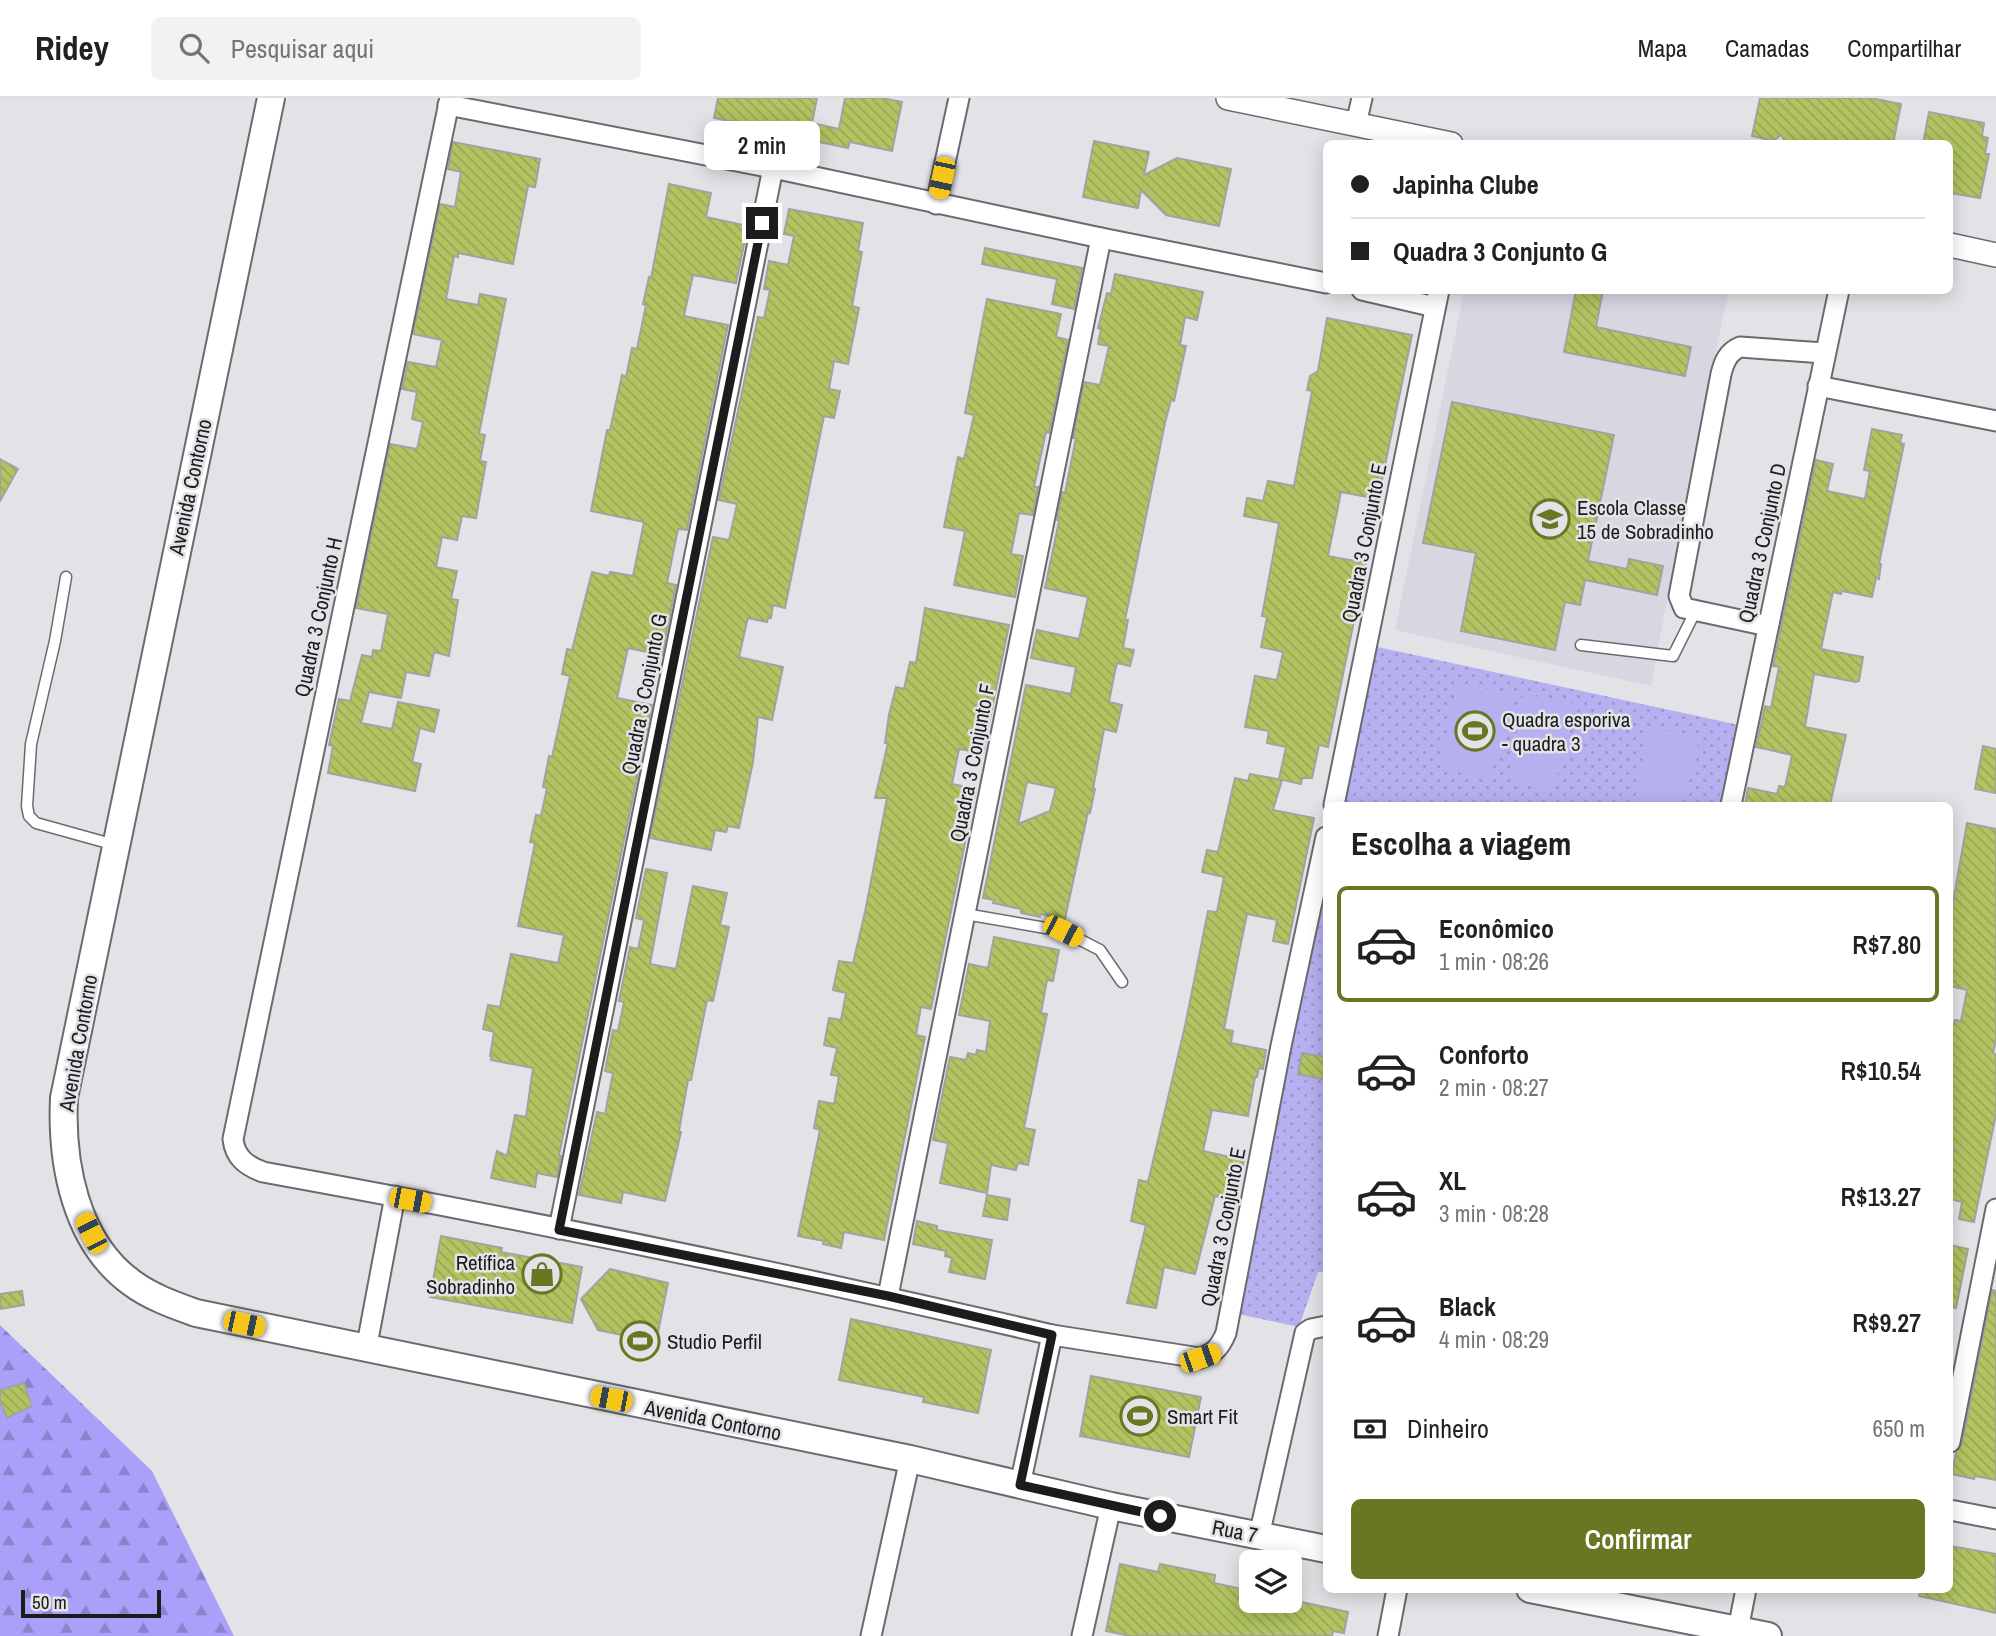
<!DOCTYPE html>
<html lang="pt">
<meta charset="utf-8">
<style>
body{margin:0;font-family:"Archivo Narrow",sans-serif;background:#f2f2f2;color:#202124;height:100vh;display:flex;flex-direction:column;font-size:26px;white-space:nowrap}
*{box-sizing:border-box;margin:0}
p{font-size:23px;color:#757577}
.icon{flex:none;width:38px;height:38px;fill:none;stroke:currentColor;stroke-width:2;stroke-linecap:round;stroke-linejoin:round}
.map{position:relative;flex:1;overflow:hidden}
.side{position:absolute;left:1323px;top:704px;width:630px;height:791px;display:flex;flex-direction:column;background:#fff;border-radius:10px;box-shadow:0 4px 18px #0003}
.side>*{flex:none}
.top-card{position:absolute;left:1323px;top:42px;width:630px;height:154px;border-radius:10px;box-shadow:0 4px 18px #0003;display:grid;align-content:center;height:154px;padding:0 28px;background:#fff}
.controls{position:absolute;left:1239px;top:1452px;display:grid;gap:14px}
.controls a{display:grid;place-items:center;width:63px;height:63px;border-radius:10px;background:#fff;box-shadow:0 4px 18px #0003;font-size:35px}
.scale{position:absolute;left:21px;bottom:18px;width:140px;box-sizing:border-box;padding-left:7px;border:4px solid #1c1c1d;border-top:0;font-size:19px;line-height:24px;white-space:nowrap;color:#1c1c1d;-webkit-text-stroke:5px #e3e3e7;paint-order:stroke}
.end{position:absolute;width:32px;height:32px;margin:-16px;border:9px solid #1c1c1d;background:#fff;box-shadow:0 0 0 4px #fff}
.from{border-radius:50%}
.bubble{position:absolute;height:49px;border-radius:10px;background:#fff;box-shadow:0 4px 18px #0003;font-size:23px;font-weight:600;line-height:49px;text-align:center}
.car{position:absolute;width:21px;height:42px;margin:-21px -10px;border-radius:9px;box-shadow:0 0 5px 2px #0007;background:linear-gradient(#f5c518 24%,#345 0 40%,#f5c518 0 76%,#345 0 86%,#f5c518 0)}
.top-card b{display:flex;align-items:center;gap:24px;height:66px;font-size:26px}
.top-card b+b{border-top:2px solid #e0e0e0}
.top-card i{width:18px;height:18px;background:#202124}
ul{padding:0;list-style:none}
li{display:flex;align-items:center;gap:21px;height:116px;margin:0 14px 10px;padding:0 14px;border:4px solid transparent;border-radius:10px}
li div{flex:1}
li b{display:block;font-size:26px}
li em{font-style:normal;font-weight:600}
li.current{border-color:#697623}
li>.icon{width:63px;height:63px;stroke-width:1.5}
h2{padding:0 28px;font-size:32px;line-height:84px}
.pay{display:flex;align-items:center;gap:18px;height:77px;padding:0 28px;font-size:26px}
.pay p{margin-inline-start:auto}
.cta{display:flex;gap:14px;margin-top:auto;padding:14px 28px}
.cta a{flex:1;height:80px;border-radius:10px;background:#697623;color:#fff;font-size:28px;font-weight:600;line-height:80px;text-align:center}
header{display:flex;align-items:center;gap:42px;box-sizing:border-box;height:98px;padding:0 35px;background:#fff;border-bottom:2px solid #e0e0e0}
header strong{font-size:33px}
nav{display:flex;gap:38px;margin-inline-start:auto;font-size:24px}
.search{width:490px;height:63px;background:#f2f2f2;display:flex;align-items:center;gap:18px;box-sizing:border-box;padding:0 24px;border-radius:10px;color:#757577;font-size:26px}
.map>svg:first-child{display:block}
</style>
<header>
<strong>Ridey</strong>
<div class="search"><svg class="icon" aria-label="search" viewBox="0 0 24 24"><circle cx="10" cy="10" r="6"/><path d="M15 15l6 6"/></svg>Pesquisar aqui</div>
<nav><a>Mapa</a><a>Camadas</a><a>Compartilhar</a></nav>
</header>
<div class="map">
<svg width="1996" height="1538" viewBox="0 0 1996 1538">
<defs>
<pattern id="forest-firs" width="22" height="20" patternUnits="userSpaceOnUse" patternTransform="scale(1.75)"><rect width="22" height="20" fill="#aaa0fa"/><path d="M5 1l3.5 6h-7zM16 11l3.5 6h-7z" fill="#8a82ca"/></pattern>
<pattern id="park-dots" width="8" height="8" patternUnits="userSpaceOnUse" patternTransform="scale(1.75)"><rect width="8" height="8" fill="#b5b0f0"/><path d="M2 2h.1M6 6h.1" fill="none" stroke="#9b97cd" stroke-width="1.8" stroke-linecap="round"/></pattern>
<pattern id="building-back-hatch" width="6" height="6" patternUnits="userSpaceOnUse" patternTransform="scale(1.75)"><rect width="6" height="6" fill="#b1c461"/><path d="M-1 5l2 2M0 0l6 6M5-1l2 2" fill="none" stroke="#98a854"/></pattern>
</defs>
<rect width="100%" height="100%" fill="#e3e3e7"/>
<path fill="#d7d7e2" d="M1464 193H1729L1703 310 1651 588 1395 532Z"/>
<path fill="url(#forest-firs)" d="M0 1227 152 1373 234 1538H0Z"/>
<g fill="url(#park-dots)">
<path d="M1373 548 1739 627 1723 707H1341Z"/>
<path d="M1326 776V1174H1318L1299 1229 1238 1216Z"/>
</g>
<g fill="#b5b0f0">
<path d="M1457 585 1513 596 1490 681 1440 670Z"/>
<path d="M1523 596 1573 605 1554 694 1510 683Z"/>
<path d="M1649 628 1700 640 1682 707H1634Z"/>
</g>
<g fill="url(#building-back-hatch)" stroke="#a2a39f" stroke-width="2" fill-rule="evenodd">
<path d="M718 0H817L812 25 839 31 845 0H882L902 4 892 53 850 44 848 50 753 30 754 28 714 20Z"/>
<path d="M1760 0H1871L1901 6 1893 46H1790L1786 45 1781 37 1773 43 1752 38Z"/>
<path d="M1929 14 1984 25 1982 38 1988 40 1985 56H1989L1980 100 1950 95V46H1923Z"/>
<path d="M1094 43 1149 54 1144 77 1177 60 1231 71 1219 128 1166 117 1141 92 1138 110 1083 99Z"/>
<path d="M453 44 540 61 535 89 528 88 513 166 458 155V159L454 158 446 201 478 207 480 196 506 201 479 336 485 337 480 363 486 364 476 420 462 418 457 442 442 439 436 469 457 473 451 501 458 502 449 558 434 554 429 578 406 574 401 600 369 594 361 625 392 631 398 604 439 612 434 634 420 630 412 664 421 666 415 693 328 675 333 648 329 647 339 601 350 603 362 557 372 559 373 552 381 553 388 516 356 510 390 346 417 351 423 324 412 321 417 294 402 291 408 264 436 269 442 242 413 236 440 106 455 109 461 74 448 71Z"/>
<path d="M669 86 711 95 706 119 748 128 736 185 693 177 688 199 684 218 728 227 687 432 678 431 667 485 676 487 662 557 628 550 617 600 652 607 559 1057 561 1058 557 1079 537 1075 535 1089 491 1080 497 1053 507 1058 515 1017 526 1019 533 970 491 962 492 958H490L494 934 483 931 488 907 500 909 511 856 558 865 564 837 518 828 535 745 530 744 536 717 541 718 547 690 543 689 549 658 552 659 570 578 562 576 567 551 572 552 592 474 609 478 610 474 633 478 644 424 591 413 607 332H610L622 277 626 279 632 250 637 251 646 207 643 206 649 179 651 180Z"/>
<path d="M789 111 863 125 858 153 862 154 852 208 859 210 848 266 834 263 829 291 840 293 834 320 824 318 785 510 773 507 771 520H768L767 524 748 520 746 528 739 559 783 569 772 622 758 619 753 664 739 730 728 728 726 734 715 732 711 752 650 740 713 439 729 442 737 406 719 402 758 219 764 220 770 192 764 191 769 163 788 167 794 138 784 136Z"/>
<path d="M985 150 1082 170 1074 211 1052 206 1057 181 982 166Z"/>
<path d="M1115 176 1203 194 1197 222 1185 219 1180 247 1186 248 1174 303 1171 302 1165 325 1125 522H1128L1123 550 1134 552 1130 568 1117 565 1115 573 1109 604 1122 607 1116 634 1104 631 1093 691H1095L1090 715 1088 714 1065 821 1040 816V819L1021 815V811L993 805 994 802 983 800 1026 587 1071 596 1076 569 1031 560 1037 532 1079 541 1088 499 1045 490 1059 423 1057 422 1062 394 1065 395 1076 340H1073L1084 284 1100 287 1109 248 1098 246 1101 231 1098 230 1107 195 1111 196ZM1027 684 1056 690 1050 713 1018 726Z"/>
<path d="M1576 192H1603L1596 229 1691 249 1685 278 1564 254Z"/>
<path d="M987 201 1061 216 1056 239 1068 242 1049 335 1046 334 1034 389H1038L1033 417 1019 415 1011 456 1023 458 1015 499 954 487 965 433 944 429 958 359 964 361 974 317 965 315Z"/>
<path d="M1327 220 1412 237 1378 401 1341 394 1328 458 1366 465 1328 649 1319 647 1312 680H1302L1301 686 1279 681 1286 649 1267 645 1269 633 1245 629 1255 578 1277 582 1283 554 1261 549 1267 519 1262 518 1279 425 1244 418 1247 400 1263 403 1268 383 1294 388 1312 293 1307 292 1310 278 1318 273Z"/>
<path d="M1452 304 1614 337 1588 463 1627 471 1629 461 1663 468 1657 497 1585 482 1580 507 1565 504 1555 552 1461 533 1476 455 1423 445Z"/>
<path d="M1872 331 1902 337 1900 345 1904 346 1879 466H1881L1879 481 1876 480 1872 499 1842 493 1841 496 1833 494 1821 551 1863 559 1859 583 1856 584 1814 576 1805 629 1846 637 1830 707H1745L1748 690 1777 696 1779 688 1785 689 1792 657 1756 649 1765 608 1771 610 1779 569 1773 568 1816 362 1833 366 1827 393 1865 401 1870 373 1864 372Z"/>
<path d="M0 361 18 371 0 403Z"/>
<path d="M925 510 1009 527 983 655 959 651 952 686 976 691 931 911 921 909 916 937 925 939 884 1142 844 1134 841 1150 823 1146 824 1143 798 1138 820 1032 814 1030 819 1003 834 1006 839 978 831 977 837 950 824 947 829 920 841 922 846 895 833 892 839 863 853 865 865 814 887 700H875L888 645H885L889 617 896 589 904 591 910 564 916 565Z"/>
<path d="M1983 648 1996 651V695L1975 691Z"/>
<path d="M1250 676 1282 682 1273 712 1314 720 1288 846 1273 843 1277 822 1247 816 1241 845 1224 931 1233 933 1231 945 1266 952 1263 971 1259 970 1257 979H1255L1248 1018 1212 1012 1203 1053 1244 1062 1235 1103 1215 1098 1195 1176 1164 1169 1156 1210 1127 1205 1146 1127 1131 1123 1139 1082 1148 1084 1185 928 1208 813 1217 814 1224 779 1202 774 1207 752 1218 754 1235 680 1248 683Z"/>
<path d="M1967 725 1996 731V942L1993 955 1996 956V1016L1974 1124 1959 1121 1962 1104 1950 1101V1073L1954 1050 1950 1049V925L1954 926 1955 922 1961 923 1967 892 1950 888V821Z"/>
<path d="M646 771 667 775 650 866 676 871 693 788 727 795 720 827 729 829 713 903 707 902 691 982H688L679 1033 681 1034 665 1103 623 1094 621 1105 579 1097 597 1014 605 1016 613 975 605 973 613 932 618 933 624 904 619 903 630 849 638 851 644 822 636 820Z"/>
<path d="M994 839 1059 852 1053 883 1047 882 1041 915 1047 916 1024 1030 1035 1032 1028 1067 1018 1065 1016 1072 991 1067 987 1095 940 1085 948 1045 933 1042 950 959 966 962 968 955 976 957 977 952 986 954 990 923 959 917 969 866 988 870Z"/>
<path d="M1302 955 1326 959V982L1298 976Z"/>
<path d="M987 1097 1010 1101 1007 1122 983 1118Z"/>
<path d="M917 1123 937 1128V1132L992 1142 985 1181 949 1174 952 1160 945 1158 946 1153 913 1146Z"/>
<path d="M441 1138 502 1150 501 1154 582 1169 572 1225 430 1199Z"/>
<path d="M1950 1147 1968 1151 1956 1210 1950 1209Z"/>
<path d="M610 1171 668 1185 656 1244 598 1232 581 1201Z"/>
<path d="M1992 1192 1996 1193V1382L1975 1378 1974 1381 1952 1376 1956 1354 1962 1346Z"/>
<path d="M22 1193 24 1207 0 1211V1196Z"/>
<path d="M851 1221 991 1252 978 1315 923 1304 924 1299 839 1282Z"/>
<path d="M1091 1278 1201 1299 1189 1359 1080 1338Z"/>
<path d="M24 1285 32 1308 7 1320 0 1303V1292Z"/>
<path d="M1950 1448 1996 1456V1515L1919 1498 1920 1491H1950Z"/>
<path d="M1120 1466 1158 1474 1160 1466 1215 1477 1214 1485 1251 1493V1503H1297L1348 1514 1344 1535 1333 1533 1332 1538H1130L1106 1533Z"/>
</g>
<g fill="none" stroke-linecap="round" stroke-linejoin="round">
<g stroke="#6b6b6f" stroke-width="13">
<g id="service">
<path d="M66 479 55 543 31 646 27 708 29 718 36 725 115 747"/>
<path d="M1581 547 1673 558 1696 512"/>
<path d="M965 816 1063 833 1100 852 1122 884"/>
</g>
</g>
<g stroke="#6b6b6f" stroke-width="23">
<g id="minor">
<path d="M450 0 233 1041C235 1060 247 1068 263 1074 527 1122 791 1176 1052 1237"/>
<path d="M448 7 773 70 1101 140 1326 185"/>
<path d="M1356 26 1362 0"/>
<path d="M936 106 959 0"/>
<path d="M1362 192 1435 209"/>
<path d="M1818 288 1996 323"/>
<path d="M1768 528 1684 510 1679 498 1721 276C1724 264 1728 254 1740 249L1824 255"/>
<path d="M1334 707 1439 192"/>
<path d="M1731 707 1839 192"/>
<path d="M559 1131 773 70"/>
<path d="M888 1198 1101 140"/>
<path d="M366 1252 395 1098"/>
<path d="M1950 1344 1996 1111"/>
<path d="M1020 1387 1052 1237 1200 1260C1215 1255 1220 1249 1226 1235L1281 948 1326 739"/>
<path d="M1950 1412 1996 1421"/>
<path d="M1259 1438 1305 1235 1311 1231 1326 1228"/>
<path d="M1738 1532 1746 1491"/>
<path d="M871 1538 910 1361"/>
<path d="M1082 1538 1111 1408"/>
<path d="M1388 1538 1397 1491"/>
</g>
</g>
<g stroke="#6b6b6f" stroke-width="26">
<g id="tertiary">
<path d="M1228 0 1451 46"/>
<path d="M1950 147 1996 157"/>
</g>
</g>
<g stroke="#6b6b6f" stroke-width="30">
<g id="secondary">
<path d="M271 0 64 1000C61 1065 75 1144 132 1185 151 1199 174 1207 196 1215L910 1361 1111 1408 1326 1451"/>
<path d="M1530 1491 1768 1538"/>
</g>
</g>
<use href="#service" stroke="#fff" stroke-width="10"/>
<use href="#minor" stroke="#fff" stroke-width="19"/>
<use href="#tertiary" stroke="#fff" stroke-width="23"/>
<use href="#secondary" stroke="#fff" stroke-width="26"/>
</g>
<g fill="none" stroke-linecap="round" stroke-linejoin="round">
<path stroke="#1c1c1d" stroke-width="9" d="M762 125 559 1132 888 1198 1052 1237 1020 1387 1160 1418"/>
</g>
<defs>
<g id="school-ring" transform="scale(2.0125)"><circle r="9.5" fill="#e3e3e7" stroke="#697623" stroke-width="1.5"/><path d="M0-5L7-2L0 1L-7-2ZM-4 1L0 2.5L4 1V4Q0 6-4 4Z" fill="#697623"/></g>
<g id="stadium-ring" transform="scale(2.0125)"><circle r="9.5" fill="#e3e3e7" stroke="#697623" stroke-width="1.5"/><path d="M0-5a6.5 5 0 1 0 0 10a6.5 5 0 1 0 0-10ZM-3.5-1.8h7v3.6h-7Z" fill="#697623"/></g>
<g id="shop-ring" transform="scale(2.0125)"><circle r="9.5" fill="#e3e3e7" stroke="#697623" stroke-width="1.5"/><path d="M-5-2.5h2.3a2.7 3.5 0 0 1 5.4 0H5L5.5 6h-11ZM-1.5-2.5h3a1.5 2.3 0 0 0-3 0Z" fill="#697623"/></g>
</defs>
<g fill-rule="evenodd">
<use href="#school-ring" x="1550" y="421"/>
<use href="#stadium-ring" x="1475" y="633"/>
<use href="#shop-ring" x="542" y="1176"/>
<use href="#stadium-ring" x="640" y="1243"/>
<use href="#stadium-ring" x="1140" y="1318"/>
</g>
<g text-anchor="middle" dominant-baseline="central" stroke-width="5" stroke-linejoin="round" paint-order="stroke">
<g font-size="21" fill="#1c1c1d" stroke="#e3e3e7">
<text transform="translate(190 389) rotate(-78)">Avenida Contorno</text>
<text transform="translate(1364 445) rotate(-79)">Quadra 3 Conjunto E</text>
<text transform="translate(1762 445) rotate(-78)">Quadra 3 Conjunto D</text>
<text transform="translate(318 519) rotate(-78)">Quadra 3 Conjunto H</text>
<text transform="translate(644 596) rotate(-79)">Quadra 3 Conjunto G</text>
<text transform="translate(972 665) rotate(-79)">Quadra 3 Conjunto F</text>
<text transform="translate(78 945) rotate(-80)">Avenida Contorno</text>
<text transform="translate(1223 1129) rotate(-79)">Quadra 3 Conjunto E</text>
<text transform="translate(713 1322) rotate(11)">Avenida Contorno</text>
<text transform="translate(1235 1433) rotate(11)">Rua 7</text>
</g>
<g font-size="21" fill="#1c1c1d" stroke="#e3e3e7" text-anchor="start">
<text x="1577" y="409">Escola Classe<tspan x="1577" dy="24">15 de Sobradinho</tspan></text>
<text x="1502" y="621">Quadra esporiva<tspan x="1502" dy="24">- quadra 3</tspan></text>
<text x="515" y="1164" text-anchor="end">Retífica<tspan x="515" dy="24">Sobradinho</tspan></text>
<text x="667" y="1243">Studio Perfil</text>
<text x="1167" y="1318">Smart Fit</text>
</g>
</g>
</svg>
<div class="controls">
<a><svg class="icon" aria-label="layers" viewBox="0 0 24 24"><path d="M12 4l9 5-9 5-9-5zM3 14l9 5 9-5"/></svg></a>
</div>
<div class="scale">50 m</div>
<i class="end from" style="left:1160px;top:1418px"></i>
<i class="end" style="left:762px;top:125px"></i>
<div class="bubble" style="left:704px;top:23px;width:116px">2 min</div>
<i class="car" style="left:942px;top:80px;rotate:192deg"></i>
<i class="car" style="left:1063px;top:833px;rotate:117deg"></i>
<i class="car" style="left:410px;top:1102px;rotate:101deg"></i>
<i class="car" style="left:91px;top:1135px;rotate:333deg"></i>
<i class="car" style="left:244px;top:1226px;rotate:102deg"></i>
<i class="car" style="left:1200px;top:1260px;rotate:71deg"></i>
<i class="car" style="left:611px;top:1301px;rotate:281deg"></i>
<div class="top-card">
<b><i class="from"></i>Japinha Clube</b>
<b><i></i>Quadra 3 Conjunto G</b>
</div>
<section class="side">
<h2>Escolha a viagem</h2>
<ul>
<li class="current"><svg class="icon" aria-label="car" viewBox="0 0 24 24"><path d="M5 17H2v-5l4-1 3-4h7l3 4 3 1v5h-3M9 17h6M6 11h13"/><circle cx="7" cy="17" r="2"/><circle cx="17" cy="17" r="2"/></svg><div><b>Econômico</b><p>1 min · 08:26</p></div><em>R$7.80</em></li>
<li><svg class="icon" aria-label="car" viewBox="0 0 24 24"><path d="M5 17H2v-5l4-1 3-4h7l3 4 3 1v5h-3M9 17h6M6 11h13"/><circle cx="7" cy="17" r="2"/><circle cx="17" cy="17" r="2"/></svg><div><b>Conforto</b><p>2 min · 08:27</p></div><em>R$10.54</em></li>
<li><svg class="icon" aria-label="car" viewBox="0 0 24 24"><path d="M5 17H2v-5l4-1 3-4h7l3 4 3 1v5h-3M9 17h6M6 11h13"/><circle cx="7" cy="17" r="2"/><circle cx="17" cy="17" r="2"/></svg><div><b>XL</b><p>3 min · 08:28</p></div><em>R$13.27</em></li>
<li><svg class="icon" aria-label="car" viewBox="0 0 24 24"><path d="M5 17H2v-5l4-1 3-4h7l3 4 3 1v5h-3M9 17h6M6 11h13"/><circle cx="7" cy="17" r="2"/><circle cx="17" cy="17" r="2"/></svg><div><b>Black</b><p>4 min · 08:29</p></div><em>R$9.27</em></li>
</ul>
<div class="pay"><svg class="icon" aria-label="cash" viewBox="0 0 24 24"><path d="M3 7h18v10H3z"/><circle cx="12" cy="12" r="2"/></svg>Dinheiro<p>650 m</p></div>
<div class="cta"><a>Confirmar</a></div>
</section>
</div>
